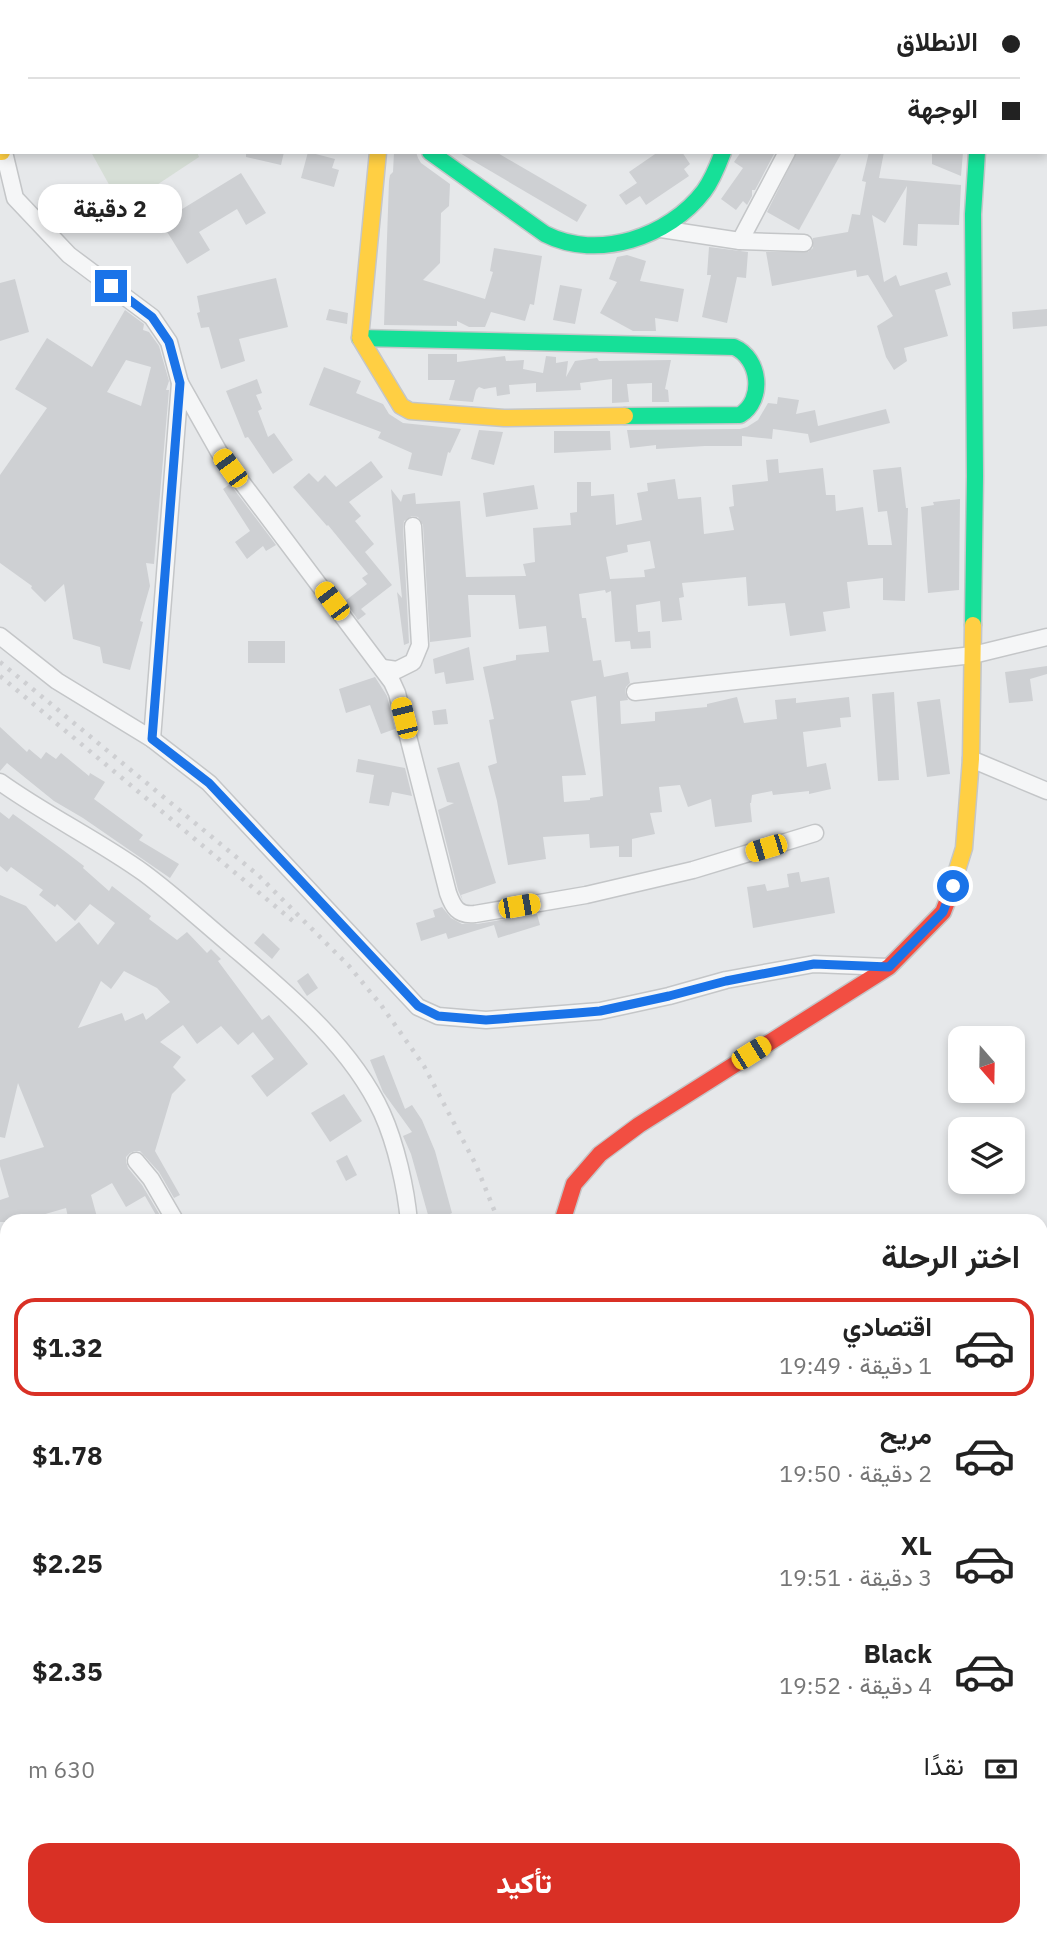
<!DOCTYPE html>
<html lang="ar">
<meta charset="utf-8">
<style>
body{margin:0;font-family:"IBM Plex Sans",Vazirmatn,sans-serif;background:#f2f2f2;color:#222;direction:rtl;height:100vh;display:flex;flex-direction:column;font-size:26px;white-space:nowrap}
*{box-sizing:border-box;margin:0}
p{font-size:23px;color:#767676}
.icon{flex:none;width:38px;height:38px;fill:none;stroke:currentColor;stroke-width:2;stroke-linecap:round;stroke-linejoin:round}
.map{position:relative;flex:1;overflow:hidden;direction:ltr}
.details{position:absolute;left:0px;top:1214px;width:1048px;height:723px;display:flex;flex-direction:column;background:#fff;border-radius:21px 21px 0 0;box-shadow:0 4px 10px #0003;direction:rtl}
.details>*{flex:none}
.top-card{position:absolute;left:0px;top:0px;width:1048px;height:154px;box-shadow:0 4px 10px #0003;direction:rtl;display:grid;align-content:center;height:154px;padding:0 28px;background:#fff}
.needle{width:46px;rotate:160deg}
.fabs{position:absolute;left:948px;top:1026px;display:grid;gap:14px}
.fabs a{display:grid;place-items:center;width:77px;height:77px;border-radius:14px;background:#fff;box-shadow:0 4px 10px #0003;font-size:35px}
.end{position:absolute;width:32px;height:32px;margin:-16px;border:9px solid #1a73e8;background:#fff;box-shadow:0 0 0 4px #fff}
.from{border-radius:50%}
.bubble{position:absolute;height:49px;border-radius:21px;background:#fff;box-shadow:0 4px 10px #0003;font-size:23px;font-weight:800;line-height:49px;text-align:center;direction:rtl}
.car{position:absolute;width:21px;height:42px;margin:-21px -10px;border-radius:9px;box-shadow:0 0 5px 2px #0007;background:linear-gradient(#f5c518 24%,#345 0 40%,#f5c518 0 76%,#345 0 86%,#f5c518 0)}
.top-card b{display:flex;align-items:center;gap:24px;height:66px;font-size:26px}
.top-card b+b{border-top:2px solid #e0e0e0}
.top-card i{width:18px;height:18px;background:#222}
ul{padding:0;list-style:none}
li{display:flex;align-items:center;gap:21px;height:98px;margin:0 14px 10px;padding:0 14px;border:4px solid transparent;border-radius:21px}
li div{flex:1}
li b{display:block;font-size:26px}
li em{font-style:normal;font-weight:800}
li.selected{border-color:#d93025}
li>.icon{width:63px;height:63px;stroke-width:1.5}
h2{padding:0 28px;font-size:32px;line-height:84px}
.pay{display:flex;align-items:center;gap:18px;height:77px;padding:0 28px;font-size:26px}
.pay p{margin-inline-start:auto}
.cta{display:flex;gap:14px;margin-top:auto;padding:14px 28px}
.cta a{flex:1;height:80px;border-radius:21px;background:#d93025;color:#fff;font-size:28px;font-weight:800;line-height:80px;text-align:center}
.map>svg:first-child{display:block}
</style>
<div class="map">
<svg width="1047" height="1936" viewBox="0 0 1047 1936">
<rect width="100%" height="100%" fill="#e6e8ea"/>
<path fill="#d4d7dd" d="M627 1930H1007L1017 1936H624Z"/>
<path fill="#d6ded6" d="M91 152H197L199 157 122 208Z"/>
<g fill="#ced0d3" fill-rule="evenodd">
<path d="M246 152H284L281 165 246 157Z"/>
<path d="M308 152 335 159 332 168 339 170 334 187 301 178Z"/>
<path d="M394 152H416L418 158 421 163 450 184 449 206 441 213 440 263 423 280 485 299 493 272 490 271 494 248 542 256 534 305 530 304 525 321 491 312 485 327H469L457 321V326L384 325 389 181 390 175 393 172Z"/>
<path d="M458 152H496L587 205 577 222Z"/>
<path d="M658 152H682L690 164 684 169 689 176 646 205 640 196 626 205 619 195 637 183 629 172Z"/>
<path d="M741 152H775L755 190H752V196L747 205 743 201 736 210 721 199 743 168 734 162Z"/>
<path d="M797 152H842L799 230 767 212Z"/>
<path d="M869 152H884L879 178 961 185 959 225 918 224 917 246 903 245 907 186 885 223 872 215 884 282 896 275 900 286 947 272 951 285 935 290 948 336 904 348 907 361 894 370 886 357 877 326 893 316 868 275 857 277 856 270 772 286 766 252H808L813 248V238L848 232 852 214 860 215 866 182 862 181Z"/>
<path d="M932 152H963L961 176 932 164Z"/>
<path d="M241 173 266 213 246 225 237 209 199 232 210 250 187 264 161 222Z"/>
<path d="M709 247 748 252 746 278 737 277 727 323 702 317 711 275H707Z"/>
<path d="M627 255 646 261 640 281 684 289 678 322 655 318 656 331H633L600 313 617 282 609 279 617 257Z"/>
<path d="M276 278 288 327 239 339 245 361 221 369 209 327 201 328 197 313 200 312 197 296Z"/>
<path d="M15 279 29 332 0 341V283Z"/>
<path d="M560 285 582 289 575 324 553 320Z"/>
<path d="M329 309 348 313 347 324 326 320Z"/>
<path d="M1047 309V326L1013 329 1012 312Z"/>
<path d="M125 310 144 324 143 330 149 332 159 346 169 381 166 390H169L154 564 146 563 150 586 140 621 143 622 130 670 103 663 100 647 73 639 64 584 45 602 31 588 32 586 0 563V475L47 408 15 389 47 338 92 367ZM126 360 151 367 141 406 107 392Z"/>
<path d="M428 354H457V362L505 356 506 361 524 360 523 369 543 373 546 356 556 357V363L568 361 566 377 575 361 597 358 599 361 671 360 665 389 668 390 669 402H652V383L627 384 629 402 612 403V379L580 383 581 390 536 392V383L509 385 510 394 497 396 496 387 484 389 479 387 476 390 473 402 449 400 455 380H428Z"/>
<path d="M324 367 361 381 356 393 383 404 389 414 403 423 461 429 450 453 448 452 442 476 408 469 412 453 378 438 381 432 309 405Z"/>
<path d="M257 379 262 393 256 395 262 409 258 411 268 437 274 433 293 460 273 474 248 437 245 438 226 391Z"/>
<path d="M778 397 799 400 796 414 815 410 818 426 886 409 890 423 810 443 808 434 773 429 772 439 742 436V446H705L656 449V445L630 448 627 430 740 429 747 427 758 420 768 403 777 404Z"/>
<path d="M479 430 503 432 494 465 471 459Z"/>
<path d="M554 431H610L611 450 554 453Z"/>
<path d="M778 459 779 473 823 468 826 495H835L836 511 863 507 868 545H892L887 511 878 512 873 470 901 467 906 508H908L905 601 883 600V578L847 582 850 608 823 612 826 631 790 636 785 603 748 606 746 577 682 583 684 597 679 598 682 620 662 622 660 601 636 605 638 632 650 631 651 648 631 649 630 641 615 642 611 591 606 593 605 590 579 594 582 618H586L593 661 601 660 604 677 628 672 630 683 626 687 625 692 628 700 620 701 621 724 655 721V712L707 707V704L737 697 744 723 777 719 775 700 796 698V703L849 697 851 717 840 718 841 727 803 732 807 767 826 763 831 789 809 794V791L773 795 772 791 752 795 751 803H750L752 822 715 827 711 799 688 807 680 785 659 787 662 812 650 813 655 834 632 839V857H619V846L590 848 589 834 543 837 546 859 508 865 497 801 488 766 497 763 489 720 494 719 483 667 516 660V655L549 652 546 626 519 629 515 595H468L471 637 430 642 423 525 418 517 412 516 404 521 403 527 409 643 404 645 397 592 402 598 391 489 401 502 403 495 415 493 416 504 460 501 466 577 526 576 523 564 535 562 533 528 571 525 570 513 577 512V482H591V496L614 494 616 525 642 520 637 493 648 491 647 483 675 479 678 499 701 497 704 534 734 530 729 507 734 506 732 485 768 481 766 460ZM650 541 655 568 644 570 645 577 610 579 606 557 628 552 627 545ZM596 696 603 796 590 798V800L564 802 562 776 586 775 571 701Z"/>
<path d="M371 461 383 477 349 502 361 516 355 521 374 544 365 552 392 585 361 609 366 614 358 620 345 601 367 584 362 578 368 574 328 525 327 526 293 487 309 473 318 482 325 475 336 487Z"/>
<path d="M230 484 276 545 266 551 263 546 247 559 235 542 250 531 223 489Z"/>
<path d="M534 485 538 509 486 517 483 493Z"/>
<path d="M960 499 959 590 928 593 921 507 934 505 933 502Z"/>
<rect x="248" y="641" width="37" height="22"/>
<path d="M469 647 474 680 446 684 444 672 435 674 433 659Z"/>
<path d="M1047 666V674L1030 679 1033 701 1009 703 1005 672Z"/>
<path d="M375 677 387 696 395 729 381 734 370 705 346 713 339 689Z"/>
<path d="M894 692 899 780 878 781 872 694Z"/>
<path d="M940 699 950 774 927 777 917 702Z"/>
<path d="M446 709 448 724 434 725 432 711Z"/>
<path d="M0 727 27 752 29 749 41 759 46 752 56 759 61 753 89 776 90 773 105 782 94 799 143 835 139 840 179 864 170 878 83 818 54 801 7 763 0 771Z"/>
<path d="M358 759 405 768 412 796 392 792 389 806 369 803 374 775 356 772Z"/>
<path d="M459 762 496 883 461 895 463 901 458 890 438 810 454 803 447 802 437 768Z"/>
<path d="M0 812 9 819 13 814 63 850 84 866 83 868 109 891 112 886 151 916 149 919 177 940 187 932 207 953 211 949 221 959 218 961 262 1020 269 1015 308 1064 267 1097 251 1076 274 1059 253 1032 238 1045 221 1026 197 1044 183 1025 160 1042 181 1057 173 1067 186 1080 172 1094 155 1151 180 1195 174 1198 159 1172 140 1151H135L130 1153 126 1157V1162L128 1168 142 1185 164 1222H160L145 1196 126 1207 112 1183 91 1195 97 1217 81 1222H69L66 1208 42 1215 45 1222H0V1200L9 1197 0 1166V1160L44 1147 18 1083 5 1138 0 1137V895L26 906 56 942 79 922 98 945 115 923 90 904 75 921 57 904 55 907 39 895 43 890 11 867 7 872 0 866ZM124 971 157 988 170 1002 146 1020 143 1013 125 1021 122 1013 78 1028 101 981 111 989Z"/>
<path d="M799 872 801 882 829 877 835 913 753 928 747 887 765 884 767 891 789 887 787 874Z"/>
<path d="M442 907 451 918 462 924H477L537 914 540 925 498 938 494 925 448 939 446 933 421 941 416 923 435 917 433 910Z"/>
<path d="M263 933 280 949 272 959 254 943Z"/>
<path d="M308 973 318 988 307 996 297 981Z"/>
<path d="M384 1055 405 1109 412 1105 422 1120 435 1151 452 1213 450 1214 452 1222H430L411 1154 403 1136 412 1132 383 1092 370 1060Z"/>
<path d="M344 1094 362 1121 330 1142 311 1113Z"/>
<path d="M347 1155 357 1175 346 1181 336 1161Z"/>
</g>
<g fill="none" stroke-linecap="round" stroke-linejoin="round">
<g stroke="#c4c6c8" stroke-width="19">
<g id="street">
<path d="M630 0 634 2"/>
<path d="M656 0V2"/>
<path d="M1013 0 1017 2"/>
<path d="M59 2V0"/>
<path d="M859 2 860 0"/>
<path d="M1046 15 1047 16"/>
<path d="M4 152 15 198 69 255 152 317 169 342 180 383 152 739"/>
<path d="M661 229 740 241 804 243"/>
<path d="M740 241 787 152"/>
<path d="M180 383 219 452 392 682 397 693 448 893C453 907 458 916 475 914L586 895 693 870 815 833"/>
<path d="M0 636 57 681 152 739 209 783 418 1007 438 1016 486 1020 600 1011 669 996 726 980 814 964 888 967"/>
<path d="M383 668 397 670 413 662 420 645 413 526"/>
<path d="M635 692 973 655 1047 637"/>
<path d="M971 759 1047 791"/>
<path d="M0 782C46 815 98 840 144 873 175 896 204 923 234 948 289 995 351 1046 382 1113 396 1144 406 1188 409 1222"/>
<path d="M136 1161 151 1179 176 1222"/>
<path d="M1041 1547 1047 1552"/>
<path d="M0 1777 7 1778"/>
<path d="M0 1804 7 1805"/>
<path d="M156 1930 157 1936"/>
<path d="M182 1930 183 1936"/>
<path d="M424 1930 425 1936"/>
</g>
</g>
<g stroke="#c4c6c8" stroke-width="19">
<g id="fast">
<path d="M430 152 545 234C598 261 669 237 704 191 713 179 718 165 723 152"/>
<path d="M360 338 734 347C760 358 765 400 740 415L625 416"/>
<path d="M973 625 975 476 973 214 977 152"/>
</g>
</g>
<g stroke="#c4c6c8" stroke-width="19">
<g id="slow">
<path d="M997 0V2"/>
<path d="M0 152H2"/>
<path d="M378 152 360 338 401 406 410 411 504 418 625 416"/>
<path d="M948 899 964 848 971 759 973 625"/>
<path d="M1037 1930 1046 1936"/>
</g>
</g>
<g stroke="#c4c6c8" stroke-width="19">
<g id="jam">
<path d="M803 2 804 0"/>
<path d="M562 1222 574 1184 600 1154 639 1125 889 967 943 912 948 899"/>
</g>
</g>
<use href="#street" stroke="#f5f6f7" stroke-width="16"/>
<use href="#fast" stroke="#16e098" stroke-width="16"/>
<use href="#slow" stroke="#ffcf43" stroke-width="16"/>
<use href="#jam" stroke="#f24e42" stroke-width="16"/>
<g stroke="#cecfd2" stroke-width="4.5" stroke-dasharray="3.5 7" stroke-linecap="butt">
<path d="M0 662 258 875 349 966 381 1005 424 1066 476 1165 499 1222"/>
<path d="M0 676 294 922"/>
<path d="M550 1936V1930"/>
</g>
</g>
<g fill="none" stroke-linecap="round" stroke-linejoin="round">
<path stroke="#1a73e8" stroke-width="9" d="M111 286 152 317 169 342 180 383 152 739 209 783 418 1006 438 1016 486 1020 577 1013 600 1011 669 996 726 981 814 964 889 967 943 912 953 886"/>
</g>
</svg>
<div class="fabs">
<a><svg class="needle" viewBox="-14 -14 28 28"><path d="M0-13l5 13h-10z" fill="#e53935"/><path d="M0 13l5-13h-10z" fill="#767676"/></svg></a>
<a><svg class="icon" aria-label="layers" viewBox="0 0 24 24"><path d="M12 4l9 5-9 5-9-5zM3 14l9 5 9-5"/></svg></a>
</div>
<i class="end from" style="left:953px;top:886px"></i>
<i class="end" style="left:111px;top:286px"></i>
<div class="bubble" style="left:38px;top:184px;width:144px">2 دقيقة</div>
<i class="car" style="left:230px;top:468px;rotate:324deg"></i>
<i class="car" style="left:332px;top:601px;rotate:323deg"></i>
<i class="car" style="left:404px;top:718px;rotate:346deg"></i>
<i class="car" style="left:766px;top:848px;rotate:253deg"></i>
<i class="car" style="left:519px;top:906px;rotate:80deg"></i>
<i class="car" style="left:751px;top:1053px;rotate:58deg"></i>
<div class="top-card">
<b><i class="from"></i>الانطلاق</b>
<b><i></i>الوجهة</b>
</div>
<section class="details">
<h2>اختر الرحلة</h2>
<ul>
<li class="selected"><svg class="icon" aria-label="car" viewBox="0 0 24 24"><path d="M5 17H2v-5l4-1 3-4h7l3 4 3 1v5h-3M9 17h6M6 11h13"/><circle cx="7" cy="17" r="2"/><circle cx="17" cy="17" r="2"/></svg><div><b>اقتصادي</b><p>1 دقيقة · 19:49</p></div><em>$1.32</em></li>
<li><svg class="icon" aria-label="car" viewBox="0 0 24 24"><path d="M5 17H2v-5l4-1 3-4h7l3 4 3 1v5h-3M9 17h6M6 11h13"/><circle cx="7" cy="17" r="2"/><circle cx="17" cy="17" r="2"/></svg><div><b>مريح</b><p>2 دقيقة · 19:50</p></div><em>$1.78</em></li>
<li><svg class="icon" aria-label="car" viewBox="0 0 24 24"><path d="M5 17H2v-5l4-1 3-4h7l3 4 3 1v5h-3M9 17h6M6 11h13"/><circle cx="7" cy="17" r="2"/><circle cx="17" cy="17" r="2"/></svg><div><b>XL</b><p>3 دقيقة · 19:51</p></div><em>$2.25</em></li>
<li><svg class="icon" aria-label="car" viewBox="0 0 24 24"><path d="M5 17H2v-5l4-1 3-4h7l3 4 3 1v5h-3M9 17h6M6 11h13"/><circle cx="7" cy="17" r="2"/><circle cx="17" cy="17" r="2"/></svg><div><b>Black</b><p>4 دقيقة · 19:52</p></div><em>$2.35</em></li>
</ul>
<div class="pay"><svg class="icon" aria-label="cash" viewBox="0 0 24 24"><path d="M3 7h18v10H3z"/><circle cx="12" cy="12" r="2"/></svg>نقدًا<p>630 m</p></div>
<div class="cta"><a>تأكيد</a></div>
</section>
</div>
